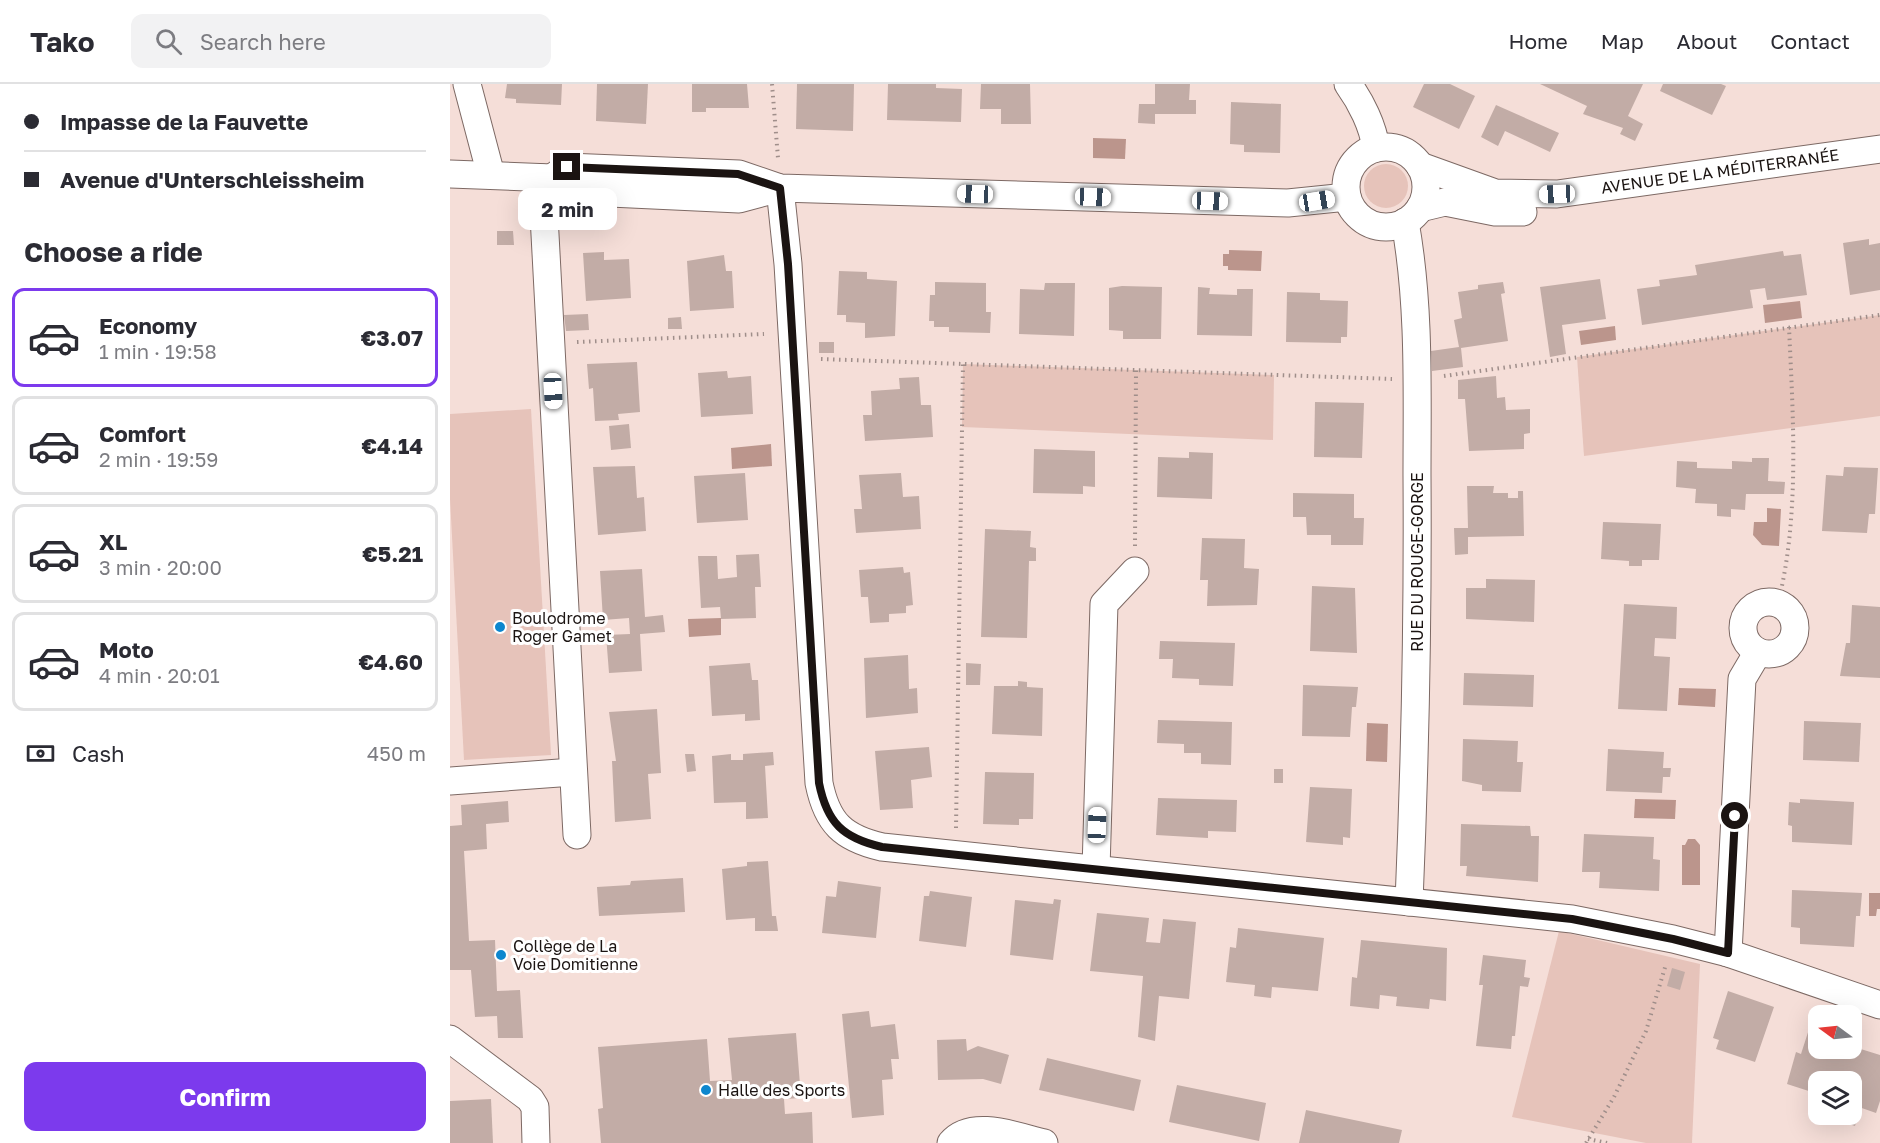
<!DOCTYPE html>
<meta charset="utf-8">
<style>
body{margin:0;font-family:"Golos Text",sans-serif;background:#f2f2f3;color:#2b2b33;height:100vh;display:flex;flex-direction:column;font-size:22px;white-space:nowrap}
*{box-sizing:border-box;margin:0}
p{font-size:20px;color:#7c7c81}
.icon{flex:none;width:33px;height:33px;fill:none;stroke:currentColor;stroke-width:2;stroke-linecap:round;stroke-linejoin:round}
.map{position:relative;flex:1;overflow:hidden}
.sheet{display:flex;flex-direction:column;background:#fff;width:450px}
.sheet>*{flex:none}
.guide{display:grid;align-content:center;height:132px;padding:0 24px;background:#fff}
.needle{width:39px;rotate:285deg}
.controls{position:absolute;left:1358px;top:921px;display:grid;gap:12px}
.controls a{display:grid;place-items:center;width:54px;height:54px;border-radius:12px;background:#fff;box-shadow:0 6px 24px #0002;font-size:30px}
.end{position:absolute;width:27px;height:27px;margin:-14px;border:8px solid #1b1412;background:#fff;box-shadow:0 0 0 3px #fff}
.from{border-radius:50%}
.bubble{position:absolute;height:42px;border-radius:12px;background:#fff;box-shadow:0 6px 24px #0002;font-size:20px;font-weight:700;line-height:42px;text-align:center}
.car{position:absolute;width:18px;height:36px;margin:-18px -9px;border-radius:8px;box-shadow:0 0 4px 2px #0007;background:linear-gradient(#fff 24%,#345 0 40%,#fff 0 76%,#345 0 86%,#fff 0)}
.guide b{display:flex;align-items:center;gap:21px;height:57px;font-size:22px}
.guide b+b{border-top:2px solid #e1e1e2}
.guide i{width:15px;height:15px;background:#2b2b33}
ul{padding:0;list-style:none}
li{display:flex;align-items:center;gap:18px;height:99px;margin:0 12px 9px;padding:0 12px;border:3px solid #e1e1e2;border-radius:12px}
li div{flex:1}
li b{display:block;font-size:22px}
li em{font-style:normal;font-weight:700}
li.selected{border-color:#7c3aed}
li>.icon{width:54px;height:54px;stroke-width:1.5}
h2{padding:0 24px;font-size:27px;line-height:72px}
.pay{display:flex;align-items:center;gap:15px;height:66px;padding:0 24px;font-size:22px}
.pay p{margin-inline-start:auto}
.primary-button{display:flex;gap:12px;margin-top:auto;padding:12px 24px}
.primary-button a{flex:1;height:69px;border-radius:12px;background:#7c3aed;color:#fff;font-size:24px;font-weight:700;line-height:69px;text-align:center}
header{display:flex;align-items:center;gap:36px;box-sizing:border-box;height:84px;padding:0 30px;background:#fff;border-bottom:2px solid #e1e1e2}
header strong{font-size:28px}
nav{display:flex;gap:33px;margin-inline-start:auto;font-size:21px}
.search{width:420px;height:54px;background:#f2f2f3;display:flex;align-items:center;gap:15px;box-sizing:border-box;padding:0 21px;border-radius:12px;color:#7c7c81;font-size:22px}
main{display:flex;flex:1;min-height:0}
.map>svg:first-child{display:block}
</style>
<header>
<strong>Tako</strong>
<div class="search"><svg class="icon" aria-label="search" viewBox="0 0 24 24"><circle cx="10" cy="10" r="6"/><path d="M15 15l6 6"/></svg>Search here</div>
<nav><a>Home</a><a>Map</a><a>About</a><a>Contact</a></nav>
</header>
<main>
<section class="sheet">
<div class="guide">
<b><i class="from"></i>Impasse de la Fauvette</b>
<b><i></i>Avenue d'Unterschleissheim</b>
</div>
<h2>Choose a ride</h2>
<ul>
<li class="selected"><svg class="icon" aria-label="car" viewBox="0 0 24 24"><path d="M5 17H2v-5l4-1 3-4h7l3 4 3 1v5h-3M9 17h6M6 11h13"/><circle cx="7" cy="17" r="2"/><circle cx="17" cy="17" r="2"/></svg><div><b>Economy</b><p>1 min · 19:58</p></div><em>€3.07</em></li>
<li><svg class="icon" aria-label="car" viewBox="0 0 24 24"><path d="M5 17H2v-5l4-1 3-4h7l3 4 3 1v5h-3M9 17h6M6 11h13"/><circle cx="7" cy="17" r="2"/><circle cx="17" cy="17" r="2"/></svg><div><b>Comfort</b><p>2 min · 19:59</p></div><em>€4.14</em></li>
<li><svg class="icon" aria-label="car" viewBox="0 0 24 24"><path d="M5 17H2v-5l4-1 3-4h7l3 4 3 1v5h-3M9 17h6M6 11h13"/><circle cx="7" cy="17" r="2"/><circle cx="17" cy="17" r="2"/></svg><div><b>XL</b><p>3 min · 20:00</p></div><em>€5.21</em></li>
<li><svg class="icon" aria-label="car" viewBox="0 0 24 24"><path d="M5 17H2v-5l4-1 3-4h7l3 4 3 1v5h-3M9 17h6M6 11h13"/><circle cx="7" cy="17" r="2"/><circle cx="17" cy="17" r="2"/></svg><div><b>Moto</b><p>4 min · 20:01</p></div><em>€4.60</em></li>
</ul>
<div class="pay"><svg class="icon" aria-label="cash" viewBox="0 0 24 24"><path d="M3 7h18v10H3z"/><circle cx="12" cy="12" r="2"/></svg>Cash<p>450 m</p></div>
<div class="primary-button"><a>Confirm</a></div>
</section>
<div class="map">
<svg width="1430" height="1059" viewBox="0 0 1430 1059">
<rect width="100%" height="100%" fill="#f5ded8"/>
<g fill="#e6c3ba">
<circle cx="936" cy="102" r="22"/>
<path d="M1430 231V332L1134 372 1127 273Z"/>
<path d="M513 280 824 291 823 356 512 343Z"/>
<path d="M81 325 101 671 14 676 0 415V330Z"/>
<path d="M1109 847 1250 880 1242 1059H1196L1062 1033Z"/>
</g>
<g fill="#bb958c">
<path d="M643 54 676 55 675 75 643 74Z"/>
<path d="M779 166 812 167 811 187 778 186V182H773V170H779Z"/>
<path d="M1350 217 1352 234 1315 239 1313 221Z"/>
<path d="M1165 242 1166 256 1131 261 1129 247Z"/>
<path d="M321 360 322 382 282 385 281 364Z"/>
<path d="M1317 424 1331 425 1329 462 1312 461 1303 451 1304 438H1317Z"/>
<path d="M271 534V551L239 553 238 535Z"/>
<path d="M1229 604 1266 605 1265 623 1228 621Z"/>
<path d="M917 639 938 640 937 678 916 677Z"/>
<path d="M1185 715 1226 716 1225 735 1184 734Z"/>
<path d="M1238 755H1245L1250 761V801H1232V761H1235Z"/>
<path d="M1419 809H1430V825H1427L1426 832H1419Z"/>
</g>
<g fill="#c2aca6">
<path d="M57 0H112L111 21 66 19V15L55 14Z"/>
<path d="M147 0H198L196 40 146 37Z"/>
<path d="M242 0H297L299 24H256V28H242Z"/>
<path d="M347 0H404L403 47 346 45Z"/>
<path d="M438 0H486V4L512 5 511 38 437 36Z"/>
<path d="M531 0H580L581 40H551V25H530Z"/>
<path d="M705 0H740L739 16H746V30H705V40L688 39 689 20H705Z"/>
<path d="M974 0H1000L1025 12 1009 45 963 23Z"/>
<path d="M1090 0H1193L1178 32 1193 40 1185 57 1170 50 1173 44 1133 30 1137 22Z"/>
<path d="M1213 0H1271L1276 2 1262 31 1210 7Z"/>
<path d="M781 18 831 20 830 69 794 68V61L780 60Z"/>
<path d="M1046 21 1109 49 1100 68 1055 47 1048 62 1031 53Z"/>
<path d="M47 147H63L64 161H47Z"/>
<path d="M1419 155V161L1430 159V206L1400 211 1393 159Z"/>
<path d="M1333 167 1334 172 1351 170 1357 211 1317 216 1315 204 1300 206 1303 224 1192 241 1187 205 1210 202 1209 196 1247 191 1245 181Z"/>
<path d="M154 168V176L179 175 181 214 136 217 133 169Z"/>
<path d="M274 171 276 187H282L284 224 240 227 237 177Z"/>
<path d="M389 187 417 188V195L447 197 445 252 415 254V239L396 238V231H387Z"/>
<path d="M1150 195 1156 235 1112 241 1116 270 1100 273 1090 203Z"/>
<path d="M485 198 536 199V228H541L540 249 499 248V243H484V237H479L480 211H485Z"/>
<path d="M1053 198 1055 209 1051 210 1058 257 1011 264 1013 283 982 287 981 267 1009 263 1004 236 1012 234 1008 208 1028 205V201Z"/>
<path d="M595 199H625L624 252 569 250 570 205 594 206Z"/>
<path d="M672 202 712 203 711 255H673V247L659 246V204Z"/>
<path d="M748 203 760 204 759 210 787 211V205H803L802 252 747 251Z"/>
<path d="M837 208 870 209V216L898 217 897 253H891V259L836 258Z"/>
<path d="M138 230 139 246 116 247 114 231Z"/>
<path d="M231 233 232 245H218V234Z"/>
<rect x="369" y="258" width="15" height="11"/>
<path d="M187 278 190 328 168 330 169 336 145 337 143 304 139 305 137 280Z"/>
<path d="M277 287 278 294 301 292 303 330 251 333 248 289Z"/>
<path d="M1046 292 1047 314 1055 313 1056 326 1080 325V349L1074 350V365L1019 367 1015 315H1008V296Z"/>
<path d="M469 293 471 321H481L483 353 415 357 413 331H422L421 307 450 305 449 294Z"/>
<path d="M865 318 914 319 912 374 864 373Z"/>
<path d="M179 340 181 364 161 366 159 342Z"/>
<path d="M584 365 645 367V403L633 402V410L583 409Z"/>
<path d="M739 368 763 369 762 415 707 413 708 373 739 374Z"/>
<path d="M1302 374H1319L1318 397 1335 398 1334 410H1296L1295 426 1281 425V433L1267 432V420L1245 419 1246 405 1226 403 1227 377 1247 378V384L1282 385V377L1302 378Z"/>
<path d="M185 382 187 414 194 413 196 447 148 451 143 383Z"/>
<path d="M1394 383 1428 384 1425 430H1419L1417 449 1372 447 1376 391 1393 392Z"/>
<path d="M295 389 298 436 247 439 244 392Z"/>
<path d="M451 389 453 413 469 412 471 445 406 449 404 425H412L409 391Z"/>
<path d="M1017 402H1044L1043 409H1058V414H1068V407H1073L1074 452 1018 453V470L1005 471 1004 444H1018Z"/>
<path d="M843 409 904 410V434H914L913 461H881V451H857L856 433H843Z"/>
<path d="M1153 438 1211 440 1209 476H1192V482H1179V477L1151 475Z"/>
<path d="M535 445 581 447 580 463 586 464V477H579L577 554 531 553Z"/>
<path d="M752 454 795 455 794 484 809 485 807 521 757 522 758 496H750Z"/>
<path d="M309 470 311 503H305L306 534 271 535 270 523 251 524 248 472H267L268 495 287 493 286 471Z"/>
<path d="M453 483 454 489 460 488 463 521 456 522V529L439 530V538L420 539 418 513H411L409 486Z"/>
<path d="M192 485 195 533 213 531 215 548 190 550 192 587 159 589 156 551 180 550 179 534 153 536 150 487Z"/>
<path d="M1036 495 1085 496 1084 538 1016 535V504H1036Z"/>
<path d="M862 502 905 504 907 569 860 567Z"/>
<path d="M1174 520 1227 523 1226 555 1205 554 1204 572 1220 573 1217 627 1168 625Z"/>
<path d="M1402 521 1430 523V594L1390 592 1396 559H1400Z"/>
<path d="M710 557 785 559 783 602 749 601V595L722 594 723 575H709Z"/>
<path d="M458 571 459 605 467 604 468 629 416 634 414 574Z"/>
<path d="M300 579 302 596H308L310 636 295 637V630L262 632 259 582Z"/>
<path d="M516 579 531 580 530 601H516Z"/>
<path d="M1014 589 1084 591 1083 623 1013 621Z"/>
<path d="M568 597 577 598V603L593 604 592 652 542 650 544 602H568Z"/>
<path d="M853 601 908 603 906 623H902L900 653 852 652Z"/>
<path d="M207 625 211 689 198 690 201 735 165 738 162 677H166L159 628Z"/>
<path d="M708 636 782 638 781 681 751 680V669H734V660L707 659Z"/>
<path d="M1354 637 1411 639 1409 678 1353 676Z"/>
<path d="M1013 655 1068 657 1067 678H1073L1071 708 1032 707V701L1012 697Z"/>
<path d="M479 663 482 693 461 696 463 724 430 726 425 667Z"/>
<path d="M1158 665 1214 668 1213 684H1221L1220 693H1213L1212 709 1156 707Z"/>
<path d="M323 668 324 681 315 682 318 734 296 735V718L264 719 262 672 281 670V676H293V670Z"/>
<path d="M235 670H244L246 687 237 688Z"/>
<rect x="824" y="685" width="9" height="14"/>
<path d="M535 688 584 689 583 735H569V741L533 740Z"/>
<path d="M860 703 902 705 900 754 893 753V761L856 758Z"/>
<path d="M708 714 787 716 786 748 758 747V754L706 751Z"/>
<path d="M1350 715 1404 718 1402 761 1342 758V742L1338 741 1339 718 1350 719Z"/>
<path d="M58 717 59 738 36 740 37 765 14 767 19 857 45 856 47 907 70 906 73 954H48L47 932 25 933 21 886H0V742L12 741 11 721Z"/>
<path d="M1011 740 1080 742 1081 752H1089L1088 798 1016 792 1017 782H1010Z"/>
<path d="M1134 750 1204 753 1203 775 1210 776 1209 807 1149 804 1150 788H1132Z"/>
<path d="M318 777 322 832H326L328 847H305V834L276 836 272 785 297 782V778Z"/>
<path d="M233 794 235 828 149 832 147 803 180 801 181 797Z"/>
<path d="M388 797 431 803 426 854 372 849 376 812 386 813Z"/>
<path d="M1342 806 1412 809 1410 832H1406L1404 863 1350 860V844L1341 843Z"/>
<path d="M480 807 522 813 516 863 469 857 474 812H479Z"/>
<path d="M604 815 611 816 603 876 560 871 565 816 603 820Z"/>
<path d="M647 829 699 834 696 858 710 859 713 835 746 838 739 915 709 912 705 957 688 953 693 892 640 887Z"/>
<path d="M788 844 874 854 868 907 822 903 821 914 804 912 805 901 776 898 780 863 786 864Z"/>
<path d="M911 856 997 864 996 917 980 915 979 925 946 922 947 913 930 911 929 925 900 922 902 893 907 894Z"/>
<path d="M1033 871 1076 876 1074 893 1080 894 1078 903 1070 902 1065 952H1062L1061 965 1026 962 1033 901H1029Z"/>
<path d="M1222 884 1235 888 1230 906 1217 902Z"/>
<path d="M1278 907 1324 923 1305 978 1266 965 1269 956 1263 954Z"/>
<path d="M419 927 421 943 445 940 449 975H441L443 995 432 996 434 1031 402 1034 392 930Z"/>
<path d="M1360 942 1368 945V964H1401V962L1430 971V1017L1426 1029 1406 1022 1408 1016 1401 1014V998H1368V1010L1337 1000 1346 968 1351 970Z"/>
<path d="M346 949 351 1014 334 1015 335 1030 362 1028 363 1059H151L148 1025 153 1024 148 963 257 955 260 997 282 996 278 954Z"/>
<path d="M516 955 517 967 528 962 559 971 551 1000 533 995 488 996 487 956Z"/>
<path d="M597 974 691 996 684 1027 589 1006Z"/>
<path d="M727 1001 816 1019 809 1057 719 1038Z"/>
<path d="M41 1015 43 1059H0V1017Z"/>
<path d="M856 1026 952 1046 949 1059H849Z"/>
<path d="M1401 1029 1408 1031 1405 1042 1384 1035 1385 1030Z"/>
</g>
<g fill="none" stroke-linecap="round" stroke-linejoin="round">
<g stroke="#7d6964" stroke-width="29">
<g id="minor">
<path d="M17 0 41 91"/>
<path d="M898 0C911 18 923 42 926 64"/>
<circle cx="936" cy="103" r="40"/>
<path d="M970 82 1045 109 1107 110 1430 65"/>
<path d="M0 90 102 94 117 107 289 115 330 104"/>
<path d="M92 94 127 751"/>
<path d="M102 94 117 83 289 90 330 104 838 119 897 113"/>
<path d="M330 104 338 180 369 699C377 739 393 754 432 763L1122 835 1223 855 1278 869 1430 921"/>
<path d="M970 124 995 118 1045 128H1073"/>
<path d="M955 138C970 221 967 307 967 392 968 534 965 676 959 818"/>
<circle cx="1319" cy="544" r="26"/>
<path d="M0 697 123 688"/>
<path d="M646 785 654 520 685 487"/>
<path d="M1278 869 1292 595 1308 568"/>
<path d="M0 955 80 1015 85 1023 86 1059"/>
<path d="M501 1059C522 1034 568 1053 594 1059"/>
</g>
</g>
<g stroke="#9f8e8a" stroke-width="4" stroke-dasharray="1.5 4.5" stroke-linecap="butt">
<path d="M322 0 328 74"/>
<path d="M127 258 314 250"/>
<path d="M371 275 942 295"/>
<path d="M994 292 1430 231"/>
<path d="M685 462 686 286"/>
<path d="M1328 519C1350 433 1343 332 1339 243"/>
<path d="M506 744 513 280"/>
<path d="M1138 1055 1157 1059"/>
<path d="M1136 1059 1164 1013 1196 947 1216 880"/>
</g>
<use href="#minor" stroke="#fff" stroke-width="27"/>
</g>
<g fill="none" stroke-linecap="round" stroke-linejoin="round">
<path stroke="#1b1412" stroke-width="8" d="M117 83 288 90 330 104 338 180 369 699C377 739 393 754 432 763L1122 835 1223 855 1278 869 1285 732"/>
</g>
<g fill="#0c86ce" stroke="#fff" stroke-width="2">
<circle cx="50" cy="543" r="6"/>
<circle cx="51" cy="871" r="6"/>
<circle cx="256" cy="1006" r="6"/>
</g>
<g text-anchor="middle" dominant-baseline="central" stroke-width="6" stroke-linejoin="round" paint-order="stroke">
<g font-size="16" fill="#1b1412" stroke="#fff">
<text transform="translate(1270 87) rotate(-8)">AVENUE DE LA MÉDITERRANÉE</text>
<text transform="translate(967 478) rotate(-90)">RUE DU ROUGE-GORGE</text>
</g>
<g font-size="16" fill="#1b1412" stroke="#fff" text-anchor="start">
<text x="62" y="534">Boulodrome<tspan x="62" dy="18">Roger Gamet</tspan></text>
<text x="63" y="862">Collège de La<tspan x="63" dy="18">Voie Domitienne</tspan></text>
<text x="268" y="1006">Halle des Sports</text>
</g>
</g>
</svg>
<div class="controls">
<a><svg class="needle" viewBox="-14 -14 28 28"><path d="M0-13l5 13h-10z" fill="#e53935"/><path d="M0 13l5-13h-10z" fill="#7c7c81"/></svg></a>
<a><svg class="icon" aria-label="layers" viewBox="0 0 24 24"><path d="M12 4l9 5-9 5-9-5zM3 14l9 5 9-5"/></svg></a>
</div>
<i class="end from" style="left:1285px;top:732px"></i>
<i class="end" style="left:117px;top:83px"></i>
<div class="bubble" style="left:68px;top:104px;width:99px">2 min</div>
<i class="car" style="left:525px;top:110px;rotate:272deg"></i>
<i class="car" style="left:1107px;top:110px;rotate:268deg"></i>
<i class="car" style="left:643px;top:113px;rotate:92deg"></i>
<i class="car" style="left:760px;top:117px;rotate:92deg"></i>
<i class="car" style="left:867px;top:117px;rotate:81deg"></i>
<i class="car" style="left:103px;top:307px;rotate:177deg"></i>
<i class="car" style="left:647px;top:741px;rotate:2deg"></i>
</div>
</main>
